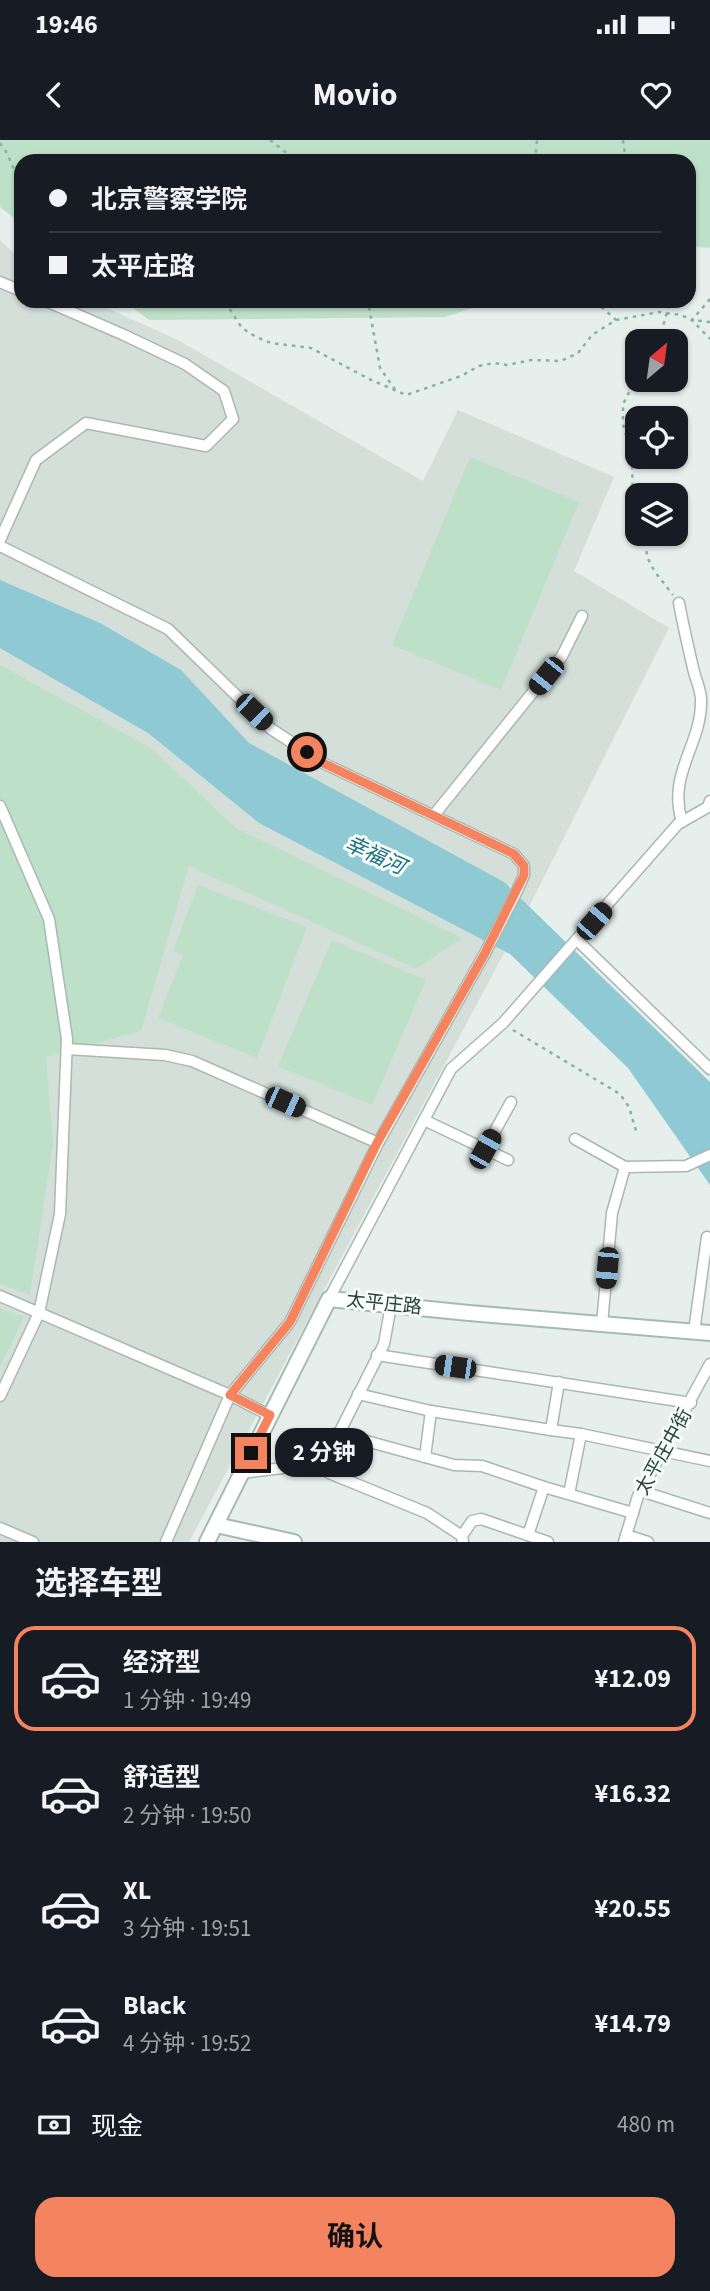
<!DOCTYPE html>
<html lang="zh">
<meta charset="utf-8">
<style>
body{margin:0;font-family:"Source Sans 3","Noto Sans SC",sans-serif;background:#242831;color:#f1f3f6;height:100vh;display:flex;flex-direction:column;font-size:26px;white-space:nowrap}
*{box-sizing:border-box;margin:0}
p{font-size:23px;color:#9ea1a6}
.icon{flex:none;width:38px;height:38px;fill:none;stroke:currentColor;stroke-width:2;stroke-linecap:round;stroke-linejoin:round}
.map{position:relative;height:1402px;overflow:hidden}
.panel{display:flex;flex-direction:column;background:#171b24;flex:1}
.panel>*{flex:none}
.guide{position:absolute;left:14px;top:14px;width:682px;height:154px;border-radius:21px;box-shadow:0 2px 5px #0004;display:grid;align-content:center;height:154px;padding:0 35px;background:#171b24}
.needle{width:46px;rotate:29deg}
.fabs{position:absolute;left:625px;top:189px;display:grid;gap:14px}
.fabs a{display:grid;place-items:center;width:63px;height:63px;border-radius:14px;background:#171b24;box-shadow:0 2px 5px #0004;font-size:35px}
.end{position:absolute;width:32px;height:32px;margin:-16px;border:9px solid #f4845f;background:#111;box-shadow:0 0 0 4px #111}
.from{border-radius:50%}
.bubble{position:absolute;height:49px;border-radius:21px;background:#171b24;box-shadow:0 2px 5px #0004;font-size:23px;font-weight:700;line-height:49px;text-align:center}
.car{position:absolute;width:21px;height:42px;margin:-21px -10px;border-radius:9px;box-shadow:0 0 5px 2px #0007;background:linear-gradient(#222 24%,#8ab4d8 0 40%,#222 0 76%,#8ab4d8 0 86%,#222 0)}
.guide b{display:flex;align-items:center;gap:24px;height:66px;font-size:26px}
.guide b+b{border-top:2px solid #363941}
.guide i{width:18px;height:18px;background:#f1f3f6}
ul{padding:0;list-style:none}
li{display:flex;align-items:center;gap:21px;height:105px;margin:0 14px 10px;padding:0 21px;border:4px solid transparent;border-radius:21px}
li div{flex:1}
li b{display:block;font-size:26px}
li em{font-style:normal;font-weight:700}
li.on{border-color:#f4845f}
li>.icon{width:63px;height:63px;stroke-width:1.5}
h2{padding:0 35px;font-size:32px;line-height:84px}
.pay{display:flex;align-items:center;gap:18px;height:77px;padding:0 35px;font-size:26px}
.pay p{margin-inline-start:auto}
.primary-button{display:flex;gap:14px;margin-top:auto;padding:14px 35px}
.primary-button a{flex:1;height:80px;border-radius:21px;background:#f4845f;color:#111;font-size:28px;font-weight:700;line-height:80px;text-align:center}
.status{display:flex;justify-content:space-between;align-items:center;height:49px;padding:0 35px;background:#171b24;direction:ltr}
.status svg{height:19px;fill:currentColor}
header{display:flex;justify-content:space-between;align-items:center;height:91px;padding:0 35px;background:#171b24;font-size:32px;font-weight:700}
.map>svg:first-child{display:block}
</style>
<div class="status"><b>19:46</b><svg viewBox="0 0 49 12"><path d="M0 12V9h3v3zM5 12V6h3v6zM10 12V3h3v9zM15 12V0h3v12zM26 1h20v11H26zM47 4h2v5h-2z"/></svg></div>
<header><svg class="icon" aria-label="back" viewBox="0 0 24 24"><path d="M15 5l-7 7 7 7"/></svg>Movio<svg class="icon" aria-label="heart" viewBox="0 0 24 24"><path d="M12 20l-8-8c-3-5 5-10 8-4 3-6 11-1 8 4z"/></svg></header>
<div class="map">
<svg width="710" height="1402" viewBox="0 0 710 1402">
<rect width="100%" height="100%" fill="#e6efeb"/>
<path fill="#d4dfda" d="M0 100 21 120V161H91L176 199 423 341 458 270 614 337 574 431 669 488 532 761 189 1402H0Z"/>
<g fill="#bfe0c8">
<path d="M0 0H710V108L690 106V21H21V83L0 67Z"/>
<path d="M124 161H494L445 177 149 180Z"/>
<path d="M470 317 579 362 501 550 392 505Z"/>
<path d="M0 525 151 608 236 688 462 798 416 829 189 726 141 891 46 917 53 1003 30 1155 0 1144Z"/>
<path d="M198 745 307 787 257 918 158 878 183 815 173 811Z"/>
<path d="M332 800 426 840 372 965 278 926Z"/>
<path d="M0 1168 24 1177 0 1227Z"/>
</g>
<path fill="#8ec9d4" d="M0 440 100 483 181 530 249 603 504 742 710 942V1045L628 928 510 814 259 683 148 593 0 508Z"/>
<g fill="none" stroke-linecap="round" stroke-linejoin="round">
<g stroke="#a8b8b2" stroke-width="13">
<g id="street">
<path d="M0 142 21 151"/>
<path d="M0 400 36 320 86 283 206 306 233 279 224 251 185 224 124 195 46 161"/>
<path d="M0 406 168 489 271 589 325 624 514 714 524 726V735L516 753 484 815 378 1003 290 1182 230 1255 166 1402"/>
<path d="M679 463C683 485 688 506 693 528 695 538 701 549 701 560 702 605 667 633 682 682"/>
<path d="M0 666 49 779 67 899 60 1074 39 1173 0 1256"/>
<path d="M434 675 562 516 582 476"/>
<path d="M577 800 710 929"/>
<path d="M67 909 165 915 192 921 378 1003"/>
<path d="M424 980 508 1020"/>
<path d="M575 999 625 1027 686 1026 710 1015"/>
<path d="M485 1009 511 962"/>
<path d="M0 1156 230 1255 269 1275"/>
<path d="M329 1159 451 929 503 883 678 684 708 667 710 661"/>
<path d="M602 1184 612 1073 625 1027"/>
<path d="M694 1192 707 1097"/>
<path d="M377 1215 691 1263"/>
<path d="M559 1242 551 1290 581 1294"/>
<path d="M358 1254 431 1271"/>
<path d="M337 1293 454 1325 482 1326 544 1347 633 1373"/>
<path d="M425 1317 431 1271 551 1290"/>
<path d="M324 1323 329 1333 427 1373 462 1396 463 1402"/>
<path d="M241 1333 324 1323 384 1204 391 1165"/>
<path d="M641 1351 710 1373"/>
<path d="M569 1354 581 1294 710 1321"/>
<path d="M0 1388 33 1402"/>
<path d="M528 1395 544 1347"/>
<path d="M626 1395 648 1402"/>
<path d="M462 1396 472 1381 481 1379 548 1402"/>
<path d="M624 1402 638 1356 710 1224"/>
</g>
</g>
<g stroke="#a4bbb3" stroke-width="18">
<g id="secondary">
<path d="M216 1385 294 1402"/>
<path d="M207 1402 329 1159 469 1173 710 1193"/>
</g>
</g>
<g stroke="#86b3a5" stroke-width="2.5" stroke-dasharray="3.5 5" stroke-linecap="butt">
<path d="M270 0 297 21"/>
<path d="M623 0 626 21"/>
<path d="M0 3 7 13 21 47"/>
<path d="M535 21 537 0"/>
<path d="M710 159 692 180 710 182"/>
<path d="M227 161 229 168 242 188 256 197 271 203 311 208 369 239 406 255 461 236 479 226 494 223 507 225 531 220 561 221 578 213 592 195 616 180 659 172 681 175 692 180 710 199"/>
<path d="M363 161 369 167 380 228 396 251"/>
<path d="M595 161 616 180"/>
<path d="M659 201 670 161"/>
<path d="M637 237 623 264V284L632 316 633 369 637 381"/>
<path d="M645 394 647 417 655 432 673 455"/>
<path d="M513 890 620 954 629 967 637 994"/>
</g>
<use href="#street" stroke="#fff" stroke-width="10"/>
<use href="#secondary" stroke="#fff" stroke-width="14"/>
</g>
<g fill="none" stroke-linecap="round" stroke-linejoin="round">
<path stroke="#f4845f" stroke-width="9" d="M251 1313 270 1275 230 1255 290 1182 377 1003 484 815 524 735V726L514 714 325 624 307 612"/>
</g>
<g text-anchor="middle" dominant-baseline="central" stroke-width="6" stroke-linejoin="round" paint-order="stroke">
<g font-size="19" fill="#24423a" stroke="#f7fbf9">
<text transform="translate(384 1164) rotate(6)">太平庄路</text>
<text transform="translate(664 1312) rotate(-61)">太平庄中街</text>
</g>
<g font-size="21" font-style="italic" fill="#1c6f80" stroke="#f7fbf9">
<text transform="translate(375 715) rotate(24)">幸福河</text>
</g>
</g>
</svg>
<div class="fabs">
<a><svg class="needle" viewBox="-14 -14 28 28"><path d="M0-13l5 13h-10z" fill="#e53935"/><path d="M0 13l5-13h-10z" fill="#9ea1a6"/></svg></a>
<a><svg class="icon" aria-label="locate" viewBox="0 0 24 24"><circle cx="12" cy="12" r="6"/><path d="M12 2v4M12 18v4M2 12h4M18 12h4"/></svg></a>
<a><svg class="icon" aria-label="layers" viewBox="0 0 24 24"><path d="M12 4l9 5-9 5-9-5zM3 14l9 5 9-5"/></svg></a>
</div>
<i class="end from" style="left:307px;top:612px"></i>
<i class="end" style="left:251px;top:1313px"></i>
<div class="bubble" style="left:275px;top:1288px;width:98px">2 分钟</div>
<i class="car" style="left:546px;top:536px;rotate:219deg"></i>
<i class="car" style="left:254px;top:572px;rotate:134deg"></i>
<i class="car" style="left:594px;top:781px;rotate:41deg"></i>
<i class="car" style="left:285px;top:962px;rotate:114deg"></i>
<i class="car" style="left:485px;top:1009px;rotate:29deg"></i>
<i class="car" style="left:607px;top:1128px;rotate:185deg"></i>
<i class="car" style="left:455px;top:1227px;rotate:278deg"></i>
<div class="guide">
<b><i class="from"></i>北京警察学院</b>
<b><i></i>太平庄路</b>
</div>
</div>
<section class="panel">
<h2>选择车型</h2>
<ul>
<li class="on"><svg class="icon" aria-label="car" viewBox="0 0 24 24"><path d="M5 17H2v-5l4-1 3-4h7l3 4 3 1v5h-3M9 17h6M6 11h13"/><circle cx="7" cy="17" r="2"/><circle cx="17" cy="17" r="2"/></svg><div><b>经济型</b><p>1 分钟 · 19:49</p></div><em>¥12.09</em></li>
<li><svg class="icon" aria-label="car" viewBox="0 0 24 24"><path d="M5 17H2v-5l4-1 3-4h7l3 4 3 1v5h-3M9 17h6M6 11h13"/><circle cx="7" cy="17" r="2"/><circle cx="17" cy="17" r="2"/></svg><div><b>舒适型</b><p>2 分钟 · 19:50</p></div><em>¥16.32</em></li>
<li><svg class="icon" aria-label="car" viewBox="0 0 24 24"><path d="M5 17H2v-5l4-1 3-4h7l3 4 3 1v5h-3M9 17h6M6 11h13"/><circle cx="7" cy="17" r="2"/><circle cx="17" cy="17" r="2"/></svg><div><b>XL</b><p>3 分钟 · 19:51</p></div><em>¥20.55</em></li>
<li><svg class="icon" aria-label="car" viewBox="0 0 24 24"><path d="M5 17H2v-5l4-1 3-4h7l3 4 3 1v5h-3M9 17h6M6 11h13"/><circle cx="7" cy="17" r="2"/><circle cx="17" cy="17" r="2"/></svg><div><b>Black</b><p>4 分钟 · 19:52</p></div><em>¥14.79</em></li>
</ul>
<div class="pay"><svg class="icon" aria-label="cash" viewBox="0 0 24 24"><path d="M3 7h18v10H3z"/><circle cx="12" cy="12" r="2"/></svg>现金<p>480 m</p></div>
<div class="primary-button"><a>确认</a></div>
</section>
